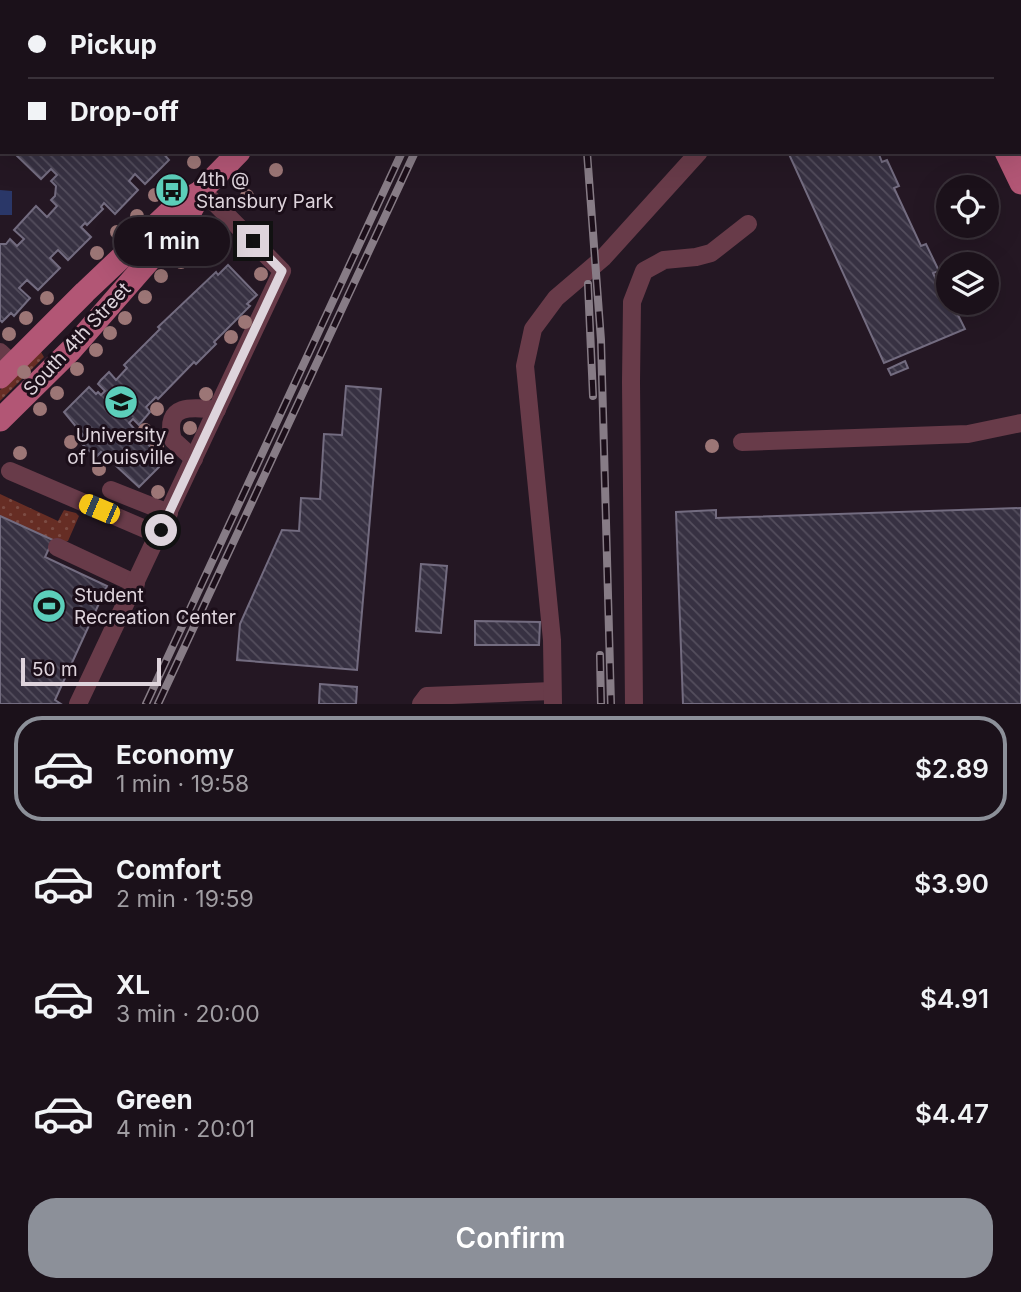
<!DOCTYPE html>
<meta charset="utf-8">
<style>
body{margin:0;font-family:Inter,sans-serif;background:#281f27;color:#f1f3f6;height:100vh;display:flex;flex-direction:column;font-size:26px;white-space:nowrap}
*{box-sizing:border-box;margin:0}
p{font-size:23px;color:#a09da2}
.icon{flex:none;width:38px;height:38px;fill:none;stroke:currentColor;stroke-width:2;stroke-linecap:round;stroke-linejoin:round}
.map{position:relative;height:704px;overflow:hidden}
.details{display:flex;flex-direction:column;background:#1b111a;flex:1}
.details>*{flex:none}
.hud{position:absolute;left:0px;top:0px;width:1022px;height:154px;box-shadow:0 7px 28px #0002,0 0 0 2px #393139;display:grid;align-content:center;height:154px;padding:0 28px;background:#1b111a}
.fabs{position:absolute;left:936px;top:175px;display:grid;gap:14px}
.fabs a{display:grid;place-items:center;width:63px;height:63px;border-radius:50%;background:#1b111a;box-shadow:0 7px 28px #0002,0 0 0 2px #393139;font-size:35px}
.scale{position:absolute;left:21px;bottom:18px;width:140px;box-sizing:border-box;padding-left:7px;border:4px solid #ded4dc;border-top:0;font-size:19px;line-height:24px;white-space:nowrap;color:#ded4dc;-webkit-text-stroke:5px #1b0e19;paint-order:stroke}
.end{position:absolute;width:32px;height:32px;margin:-16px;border:9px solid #ded4dc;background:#111;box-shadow:0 0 0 4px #111}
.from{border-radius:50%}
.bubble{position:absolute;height:49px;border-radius:24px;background:#1b111a;box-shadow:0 7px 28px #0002,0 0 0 2px #393139;font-size:23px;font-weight:600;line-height:49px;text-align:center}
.car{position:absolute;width:21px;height:42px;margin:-21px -10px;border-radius:9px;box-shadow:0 0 5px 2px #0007;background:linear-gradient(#f5c518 24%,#345 0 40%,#f5c518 0 76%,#345 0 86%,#f5c518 0)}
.hud b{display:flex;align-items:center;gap:24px;height:66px;font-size:26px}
.hud b+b{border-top:2px solid #393139}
.hud i{width:18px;height:18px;background:#f1f3f6}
ul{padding:12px 0 0;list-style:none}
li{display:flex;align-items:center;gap:21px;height:105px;margin:0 14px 10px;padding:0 14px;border:4px solid transparent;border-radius:28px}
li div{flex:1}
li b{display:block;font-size:26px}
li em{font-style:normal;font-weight:600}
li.current{border-color:#8c9099}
li>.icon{width:63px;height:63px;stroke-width:1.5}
.primary-button{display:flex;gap:14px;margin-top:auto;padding:14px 28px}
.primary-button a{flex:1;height:80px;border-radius:28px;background:#8c9099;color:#fff;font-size:28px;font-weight:600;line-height:80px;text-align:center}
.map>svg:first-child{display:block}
</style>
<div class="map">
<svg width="1021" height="704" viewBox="0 0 1021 704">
<defs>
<pattern id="green-dots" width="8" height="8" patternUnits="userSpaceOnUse" patternTransform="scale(1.75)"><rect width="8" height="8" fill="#662d24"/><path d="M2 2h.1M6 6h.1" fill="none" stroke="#7b4b43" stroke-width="1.8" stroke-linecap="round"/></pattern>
<pattern id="building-back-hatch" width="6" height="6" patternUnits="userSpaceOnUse" patternTransform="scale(1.75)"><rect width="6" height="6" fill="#373142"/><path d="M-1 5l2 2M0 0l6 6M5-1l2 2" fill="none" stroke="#544e5d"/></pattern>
</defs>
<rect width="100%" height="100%" fill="#241723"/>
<g fill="url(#green-dots)">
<path d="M178 0H359L180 2Z"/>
<path d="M41 352 44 357 0 401V390L36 353Z"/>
<path d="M0 494 58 521 64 510 76 513 79 516 68 541C55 546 14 523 0 516Z"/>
</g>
<path fill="#2a3768" d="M0 190 12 191V215H0Z"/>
<g fill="url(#building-back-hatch)" stroke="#736c80" stroke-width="2">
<path d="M118 0 119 2H87L90 0Z"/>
<rect x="752" y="0" width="83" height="2"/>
<path d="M0 81 2 84V132L0 130Z"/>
<path d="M20 152H162L169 160 145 184 135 174 129 181 138 190 115 214 104 203 101 207 103 209 87 225 85 223 81 227 91 237 68 260 58 250 50 258 60 268 38 290 27 280 19 288 30 298 14 316 11 313 2 322 0 320V244H6L10 239 17 246 24 239 14 230 36 206 47 217 57 206 51 200 55 196 56 186 51 181 57 175 51 169 41 179 17 156Z"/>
<path d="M788 152H878L882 162 887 160 899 186 894 188 921 246 926 244 939 271 933 273 951 311 955 309 965 329 884 363Z"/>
<path d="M228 265 257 295 247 304 250 306 214 342 216 344 196 364 194 362 158 399 156 397 146 407 150 412 139 425 133 419 129 423 164 462 139 487 101 452 96 457 78 440 83 435 64 412 89 387 96 394 98 392 101 395 105 391 98 384 101 380 109 372 116 380 127 368 124 365 160 329 158 327 216 272 218 275Z"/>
<path d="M905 361 908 368 891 375 888 369Z"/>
<path d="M346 386 381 389 357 670 237 660 240 624 282 530 299 531 301 498 320 499 324 434 342 435Z"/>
<path d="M1021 508V704H683L676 512 716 510V518Z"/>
<path d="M0 516 53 540 45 557 107 586 55 700 61 704H0Z"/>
<path d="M421 564 447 566 441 633 416 631Z"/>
<path d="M475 621 540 622 539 645H475Z"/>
<path d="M320 684 357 687 356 704H319Z"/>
</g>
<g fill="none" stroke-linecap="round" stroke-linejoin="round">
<g stroke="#683b49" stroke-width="18">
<path d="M1020 23H1021"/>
<path d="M0 352 13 364"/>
<path d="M742 442 968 434 1021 423"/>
<path d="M194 459 173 440C163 403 193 407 217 410"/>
<path d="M10 471 159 535"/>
<path d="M111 490 169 513"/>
<path d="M57 547 136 584"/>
<path d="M78 704 282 271 202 190"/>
<path d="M421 704 427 696 552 691"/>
<path d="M553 704 552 640 525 366 533 329 556 298 603 258 699 152"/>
<path d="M634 704 631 382 632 302 644 271 664 260 696 257 711 253 748 224"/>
</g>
<g stroke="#b25675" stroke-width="23">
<path d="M957 0V2"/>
<path d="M388 2 390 0"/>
<path d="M1006 152 1021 183"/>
<path d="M0 377 85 292 178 204 200 192"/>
<path d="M0 420 71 350 188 216 202 190 239 152"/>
</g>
<g stroke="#877c86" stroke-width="8">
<g id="rail">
<path d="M580 0V2"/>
<path d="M472 2 473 0"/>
<path d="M485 2 486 0"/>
<path d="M587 152 601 340 611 704"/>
<path d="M588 284 593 396"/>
<path d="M600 655 601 704"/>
<path d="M146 704 402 152"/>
<path d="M158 704 415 152"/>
</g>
</g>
<use href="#rail" stroke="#1b0e19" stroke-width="5" stroke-dasharray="16" stroke-linecap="butt"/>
</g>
<g fill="#9c7676">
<circle cx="194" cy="162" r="7"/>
<circle cx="276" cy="170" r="7"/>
<circle cx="155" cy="195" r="7"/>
<circle cx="247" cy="196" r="7"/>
<circle cx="137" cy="216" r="7"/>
<circle cx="117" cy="232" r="7"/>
<circle cx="200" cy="243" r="7"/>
<circle cx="97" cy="253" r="7"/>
<circle cx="181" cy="262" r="7"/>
<circle cx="261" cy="274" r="7"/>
<circle cx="161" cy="276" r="7"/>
<circle cx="145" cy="297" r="7"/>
<circle cx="47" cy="298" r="7"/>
<circle cx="26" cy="318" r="7"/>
<circle cx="125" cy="318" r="7"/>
<circle cx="245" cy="322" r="7"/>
<circle cx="110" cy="333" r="7"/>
<circle cx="9" cy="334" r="7"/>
<circle cx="231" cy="337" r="7"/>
<circle cx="96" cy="350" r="7"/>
<circle cx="77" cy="369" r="7"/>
<circle cx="24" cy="372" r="7"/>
<circle cx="57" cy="393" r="7"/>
<circle cx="206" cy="394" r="7"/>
<circle cx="40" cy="409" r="7"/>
<circle cx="157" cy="409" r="7"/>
<circle cx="190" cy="428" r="7"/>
<circle cx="145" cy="430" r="7"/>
<circle cx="71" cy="442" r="7"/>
<circle cx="157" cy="446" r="7"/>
<circle cx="712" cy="446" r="7"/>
<circle cx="20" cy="453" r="7"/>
<circle cx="99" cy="469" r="7"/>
<circle cx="158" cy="492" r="7"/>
</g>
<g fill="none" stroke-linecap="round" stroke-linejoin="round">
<path stroke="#ded4dc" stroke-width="9" d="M161 530 282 271 253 241"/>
</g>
<defs>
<g id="bus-disc" transform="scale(1.75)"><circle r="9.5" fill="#5cceba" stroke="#1b0e19"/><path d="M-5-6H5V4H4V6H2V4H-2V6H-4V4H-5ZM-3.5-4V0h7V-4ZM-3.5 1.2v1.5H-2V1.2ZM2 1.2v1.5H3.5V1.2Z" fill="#111"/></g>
<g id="university-disc" transform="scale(1.75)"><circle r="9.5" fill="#5cceba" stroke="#1b0e19"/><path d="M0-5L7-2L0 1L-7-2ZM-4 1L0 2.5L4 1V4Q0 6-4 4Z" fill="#111"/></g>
<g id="stadium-disc" transform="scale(1.75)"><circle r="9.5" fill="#5cceba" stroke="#1b0e19"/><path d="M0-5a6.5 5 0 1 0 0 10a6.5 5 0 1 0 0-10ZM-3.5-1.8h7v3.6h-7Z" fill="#111"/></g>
</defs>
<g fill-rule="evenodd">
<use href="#bus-disc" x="172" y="190"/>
<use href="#university-disc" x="121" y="402"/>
<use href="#stadium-disc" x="49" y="606"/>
</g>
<g text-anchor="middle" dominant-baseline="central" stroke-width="6" stroke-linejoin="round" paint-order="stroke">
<g font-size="19" fill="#ded4dc" stroke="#1b0e19" text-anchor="start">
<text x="196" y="179">4th @<tspan x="196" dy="22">Stansbury Park</tspan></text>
<text x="121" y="435" text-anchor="middle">University<tspan x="121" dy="22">of Louisville</tspan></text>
<text x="74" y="595">Student<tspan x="74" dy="22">Recreation Center</tspan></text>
</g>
<g font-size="19" fill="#ded4dc" stroke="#1b0e19">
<text transform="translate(77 339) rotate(-47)">South 4th Street</text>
</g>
</g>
</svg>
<div class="fabs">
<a><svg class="icon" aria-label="locate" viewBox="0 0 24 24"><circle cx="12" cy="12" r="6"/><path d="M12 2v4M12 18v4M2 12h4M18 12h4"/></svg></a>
<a><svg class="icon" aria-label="layers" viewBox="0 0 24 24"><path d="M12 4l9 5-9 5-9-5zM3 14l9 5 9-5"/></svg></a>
</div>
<div class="scale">50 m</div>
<i class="end from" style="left:161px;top:530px"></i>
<i class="end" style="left:253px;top:241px"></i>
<div class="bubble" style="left:114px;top:217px;width:116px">1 min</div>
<i class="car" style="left:99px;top:509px;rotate:293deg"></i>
<div class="hud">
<b><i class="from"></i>Pickup</b>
<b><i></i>Drop-off</b>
</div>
</div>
<section class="details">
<ul>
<li class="current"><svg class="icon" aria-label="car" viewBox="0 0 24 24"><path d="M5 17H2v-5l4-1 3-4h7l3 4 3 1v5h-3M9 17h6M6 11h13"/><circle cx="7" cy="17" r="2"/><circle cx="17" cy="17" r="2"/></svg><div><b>Economy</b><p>1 min · 19:58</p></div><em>$2.89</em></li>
<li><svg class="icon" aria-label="car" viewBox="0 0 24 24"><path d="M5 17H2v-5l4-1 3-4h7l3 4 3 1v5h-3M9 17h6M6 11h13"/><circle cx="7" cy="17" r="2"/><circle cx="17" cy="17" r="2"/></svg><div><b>Comfort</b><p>2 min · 19:59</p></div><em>$3.90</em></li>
<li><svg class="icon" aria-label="car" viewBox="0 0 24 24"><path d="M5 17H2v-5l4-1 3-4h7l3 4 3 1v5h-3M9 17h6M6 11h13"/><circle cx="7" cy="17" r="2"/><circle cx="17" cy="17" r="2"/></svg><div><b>XL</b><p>3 min · 20:00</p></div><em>$4.91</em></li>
<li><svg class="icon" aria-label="car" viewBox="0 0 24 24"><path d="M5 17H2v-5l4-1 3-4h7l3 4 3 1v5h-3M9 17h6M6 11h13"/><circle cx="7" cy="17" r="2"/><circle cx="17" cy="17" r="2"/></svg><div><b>Green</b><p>4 min · 20:01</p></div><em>$4.47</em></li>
</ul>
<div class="primary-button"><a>Confirm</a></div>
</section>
